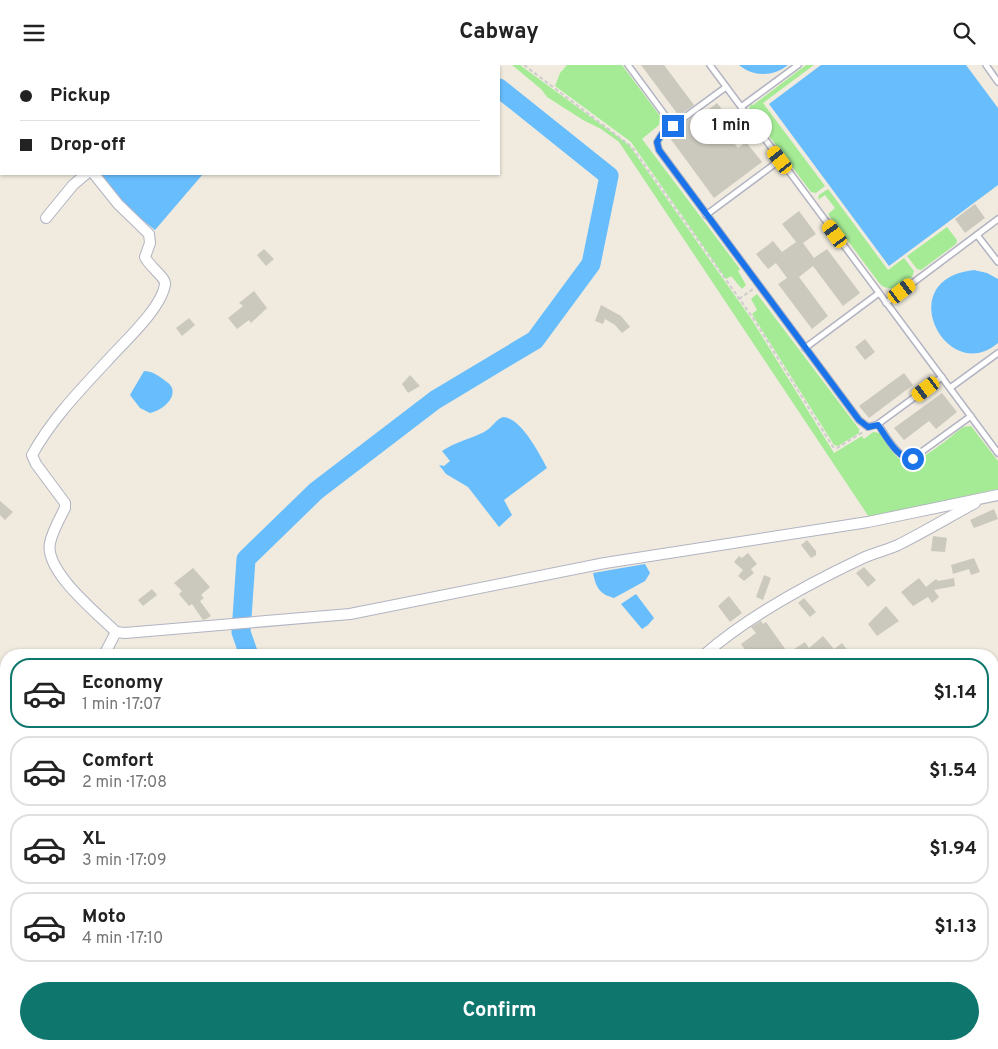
<!DOCTYPE html>
<meta charset="utf-8">
<style>
body{margin:0;font-family:Overpass,sans-serif;background:#f2f2f2;color:#222;height:100vh;display:flex;flex-direction:column;font-size:19px;white-space:nowrap}
*{box-sizing:border-box;margin:0}
p{font-size:16px;color:#767676}
.icon{flex:none;width:28px;height:28px;fill:none;stroke:currentColor;stroke-width:2;stroke-linecap:round;stroke-linejoin:round}
.map{position:relative;flex:1;overflow:hidden}
.side{position:absolute;left:0px;top:584px;width:999px;height:401px;display:flex;flex-direction:column;background:#fff;border-radius:20px 20px 0 0;box-shadow:0 1px 4px #0004}
.side>*{flex:none}
.guide{position:absolute;left:0px;top:0px;width:500px;height:110px;box-shadow:0 1px 4px #0004;display:grid;align-content:center;height:110px;padding:0 20px;background:#fff}
.end{position:absolute;width:22px;height:22px;margin:-11px;border:6px solid #1a73e8;background:#fff;box-shadow:0 0 0 2px #fff}
.from{border-radius:50%}
.bubble{position:absolute;height:35px;border-radius:18px;background:#fff;box-shadow:0 1px 4px #0004;font-size:16px;font-weight:700;line-height:35px;text-align:center}
.car{position:absolute;width:15px;height:30px;margin:-15px -8px;border-radius:6px;box-shadow:0 0 4px 1px #0007;background:linear-gradient(#f5c518 24%,#345 0 40%,#f5c518 0 76%,#345 0 86%,#f5c518 0)}
.guide b{display:flex;align-items:center;gap:18px;height:48px;font-size:19px}
.guide b+b{border-top:1px solid #e0e0e0}
.guide i{width:12px;height:12px;background:#222}
ul{padding:9px 0 0;list-style:none}
li{display:flex;align-items:center;gap:15px;height:70px;margin:0 10px 8px;padding:0 10px;border:2px solid #e0e0e0;border-radius:20px}
li div{flex:1}
li b{display:block;font-size:19px}
li em{font-style:normal;font-weight:700}
li.on{border-color:#0f766e}
li>.icon{width:45px;height:45px;stroke-width:1.5}
.button{display:flex;gap:10px;margin-top:auto;padding:10px 20px}
.button a{flex:1;height:58px;border-radius:30px;background:#0f766e;color:#fff;font-size:20px;font-weight:700;line-height:58px;text-align:center}
header{display:flex;justify-content:space-between;align-items:center;height:65px;padding:0 20px;background:#fff;font-size:22px;font-weight:700}
.map>svg:first-child{display:block}
</style>
<header><svg class="icon" aria-label="menu" viewBox="0 0 24 24"><path d="M4 6h16M4 12h16M4 18h16"/></svg>Cabway<svg class="icon" aria-label="search" viewBox="0 0 24 24"><circle cx="10" cy="10" r="6"/><path d="M15 15l6 6"/></svg></header>
<div class="map">
<svg width="998" height="984" viewBox="0 0 998 984">
<rect width="100%" height="100%" fill="#f0ebde"/>
<g fill="#a5eb96">
<path d="M512 0H520L629 80 752 255 834 388 862 371 864 374 873 367 880 368C886 377 893 391 903 396 916 403 951 371 963 362L971 361 998 396V424L869 452 619 77 601 64 583 55 547 32 541 24Z"/>
<path d="M567 0H622L660 51 659 60 642 74 740 204 738 206 746 220 742 224 731 211 726 214 631 77 555 21 560 8Z"/>
<path d="M806 0H814L763 38 825 121 816 128 811 127 749 44 751 39 753 40Z"/>
<path d="M828 124 888 205 904 193 914 206 912 212 894 224 884 222 880 219 828 149 835 143 825 130 818 135 819 130Z"/>
<path d="M947 162 957 175 956 179 921 205 917 204 907 191Z"/>
<path d="M757 229 859 364V368L838 381 834 380 752 249 757 245 751 234Z"/>
</g>
<g fill="#68bdfc">
<path d="M739 0H788C773 12 753 12 739 0Z"/>
<path d="M821 0H966L998 43V120L889 201 769 39Z"/>
<path d="M102 109H203L155 165 114 132Z"/>
<path d="M974 205 987 208 998 214V278C947 322 890 214 974 205Z"/>
<path d="M144 306C152 306 157 310 163 314 166 317 170 318 172 323 176 335 160 346 150 348L140 343 130 330Z"/>
<path d="M503 352C521 353 539 388 547 403L504 435 512 450 499 462 468 422 446 409 439 400 444 401 450 396 442 386C455 377 470 374 484 367 492 363 495 355 503 352Z"/>
<path d="M645 499 650 508 645 516 614 533C599 529 596 522 593 508Z"/>
<path d="M636 529 654 553 648 560 642 564 621 539Z"/>
</g>
<g fill="none" stroke-linecap="round" stroke-linejoin="round">
<g stroke="#68bdfc" stroke-width="19">
<path d="M470 0 471 1"/>
<path d="M249 590 241 567 246 494 316 426 435 335 535 275 591 199 609 111 499 23"/>
<path d="M0 818 6 819"/>
<path d="M309 979 310 984"/>
</g>
</g>
<g fill="#cbc9bd">
<path d="M641 0H664L694 40 679 51Z"/>
<path d="M717 38 734 60 725 66 738 83 746 77 762 97 714 133 670 73 686 61 684 58 699 47 701 50Z"/>
<path d="M975 139 985 153 965 168 955 154Z"/>
<path d="M799 146 816 169 803 178 814 193 827 184 860 228 843 241 813 201 799 212 828 251 812 264 778 219 787 213 776 198 768 204 756 189 773 176 782 187 796 177 782 159Z"/>
<path d="M264 184 274 194 266 201 257 190Z"/>
<path d="M254 226 267 243 251 258 249 255 237 264 228 253 243 241 239 238Z"/>
<path d="M601 240 621 251 630 262 622 268 615 260 605 254 603 259 595 256Z"/>
<path d="M189 253 195 260 182 271 176 263Z"/>
<path d="M865 274 875 287 865 295 855 282Z"/>
<path d="M904 308 913 320 869 353 859 341Z"/>
<path d="M410 310 420 321 408 328 402 319Z"/>
<path d="M942 328 957 347 936 364 929 356 904 375 894 363Z"/>
<path d="M0 436 13 447 5 455 0 450Z"/>
<path d="M994 444 998 454 974 463 970 455Z"/>
<path d="M933 471 947 473 945 487 931 486Z"/>
<path d="M807 475 816 486V490L811 493 801 480Z"/>
<path d="M748 488 757 499 751 504 754 508 744 516 738 511 743 505 734 497 739 491 742 493Z"/>
<path d="M974 493 980 507 971 510 969 504 953 509 951 500Z"/>
<path d="M864 502 876 515 868 522 856 508Z"/>
<path d="M193 503 210 522 201 530 204 533 200 536 211 551 206 554 203 555 192 539 189 541 179 529 182 526 174 518Z"/>
<path d="M764 510 771 513 763 535 756 532Z"/>
<path d="M919 513 926 522 936 514 938 516 954 513 955 521 934 525 939 532 932 538 928 532 913 541 901 527Z"/>
<path d="M152 524 157 530 143 541 138 535Z"/>
<path d="M729 531 742 548 730 557 718 541Z"/>
<path d="M804 533 816 547 810 552 798 538Z"/>
<path d="M886 541 899 556 877 571 868 559Z"/>
<path d="M761 556 763 559 766 557 788 588 805 577 809 583 823 571 834 584 842 578 848 586 843 590H749L741 579 756 568 751 562Z"/>
</g>
<g fill="none" stroke-linecap="round" stroke-linejoin="round">
<g stroke="#b2b3c2" stroke-width="8">
<g id="service">
<path d="M628 0 673 61"/>
<path d="M710 0 998 388"/>
<path d="M986 0 998 17"/>
<path d="M726 22 662 69 657 77 659 85 859 355 868 362 878 359 942 312"/>
<path d="M741 42 798 0"/>
<path d="M706 150 780 95"/>
<path d="M977 170 998 197"/>
<path d="M886 238 998 154"/>
<path d="M805 283 879 228"/>
<path d="M950 323 998 288"/>
<path d="M878 359C886 370 898 395 913 393L971 351"/>
</g>
</g>
<g stroke="#b2b3c2" stroke-width="12">
<g id="minor">
<path d="M0 8 1 10"/>
<path d="M94 109 118 139 149 169 150 178 145 192C148 200 166 213 165 219 162 243 124 277 108 295 81 324 51 355 32 390L36 399 65 438V443C60 453 52 467 50 478 44 506 98 549 116 567"/>
<path d="M46 153 73 120 86 109"/>
<path d="M104 590 116 567 125 568 350 549 605 498 868 457 998 430"/>
<path d="M704 590C748 551 810 518 863 493 874 488 887 485 898 480 924 467 949 452 975 438"/>
<path d="M0 700 6 695"/>
<path d="M0 919 6 921"/>
<path d="M207 979 209 984"/>
<path d="M460 979 464 984"/>
</g>
</g>
<g stroke="#cdcdcd" stroke-width="2" stroke-dasharray="4 2.5" stroke-linecap="butt">
<path d="M524 0 632 82 753 253 833 382 837 383 863 367"/>
<path d="M275 1 276 0"/>
<path d="M739 234 753 224"/>
</g>
<use href="#service" stroke="#fff" stroke-width="5"/>
<use href="#minor" stroke="#fff" stroke-width="10"/>
</g>
<g fill="none" stroke-linecap="round" stroke-linejoin="round">
<path stroke="#1a73e8" stroke-width="6" d="M673 61 662 69 657 77 659 85 859 355 868 362 878 360C886 371 898 395 913 394"/>
</g>
</svg>
<i class="end from" style="left:913px;top:394px"></i>
<i class="end" style="left:673px;top:61px"></i>
<div class="bubble" style="left:690px;top:44px;width:82px">1 min</div>
<i class="car" style="left:780px;top:95px;rotate:323deg"></i>
<i class="car" style="left:835px;top:169px;rotate:324deg"></i>
<i class="car" style="left:902px;top:226px;rotate:53deg"></i>
<i class="car" style="left:926px;top:324px;rotate:233deg"></i>
<div class="guide">
<b><i class="from"></i>Pickup</b>
<b><i></i>Drop-off</b>
</div>
<section class="side">
<ul>
<li class="on"><svg class="icon" aria-label="car" viewBox="0 0 24 24"><path d="M5 17H2v-5l4-1 3-4h7l3 4 3 1v5h-3M9 17h6M6 11h13"/><circle cx="7" cy="17" r="2"/><circle cx="17" cy="17" r="2"/></svg><div><b>Economy</b><p>1 min · 17:07</p></div><em>$1.14</em></li>
<li><svg class="icon" aria-label="car" viewBox="0 0 24 24"><path d="M5 17H2v-5l4-1 3-4h7l3 4 3 1v5h-3M9 17h6M6 11h13"/><circle cx="7" cy="17" r="2"/><circle cx="17" cy="17" r="2"/></svg><div><b>Comfort</b><p>2 min · 17:08</p></div><em>$1.54</em></li>
<li><svg class="icon" aria-label="car" viewBox="0 0 24 24"><path d="M5 17H2v-5l4-1 3-4h7l3 4 3 1v5h-3M9 17h6M6 11h13"/><circle cx="7" cy="17" r="2"/><circle cx="17" cy="17" r="2"/></svg><div><b>XL</b><p>3 min · 17:09</p></div><em>$1.94</em></li>
<li><svg class="icon" aria-label="car" viewBox="0 0 24 24"><path d="M5 17H2v-5l4-1 3-4h7l3 4 3 1v5h-3M9 17h6M6 11h13"/><circle cx="7" cy="17" r="2"/><circle cx="17" cy="17" r="2"/></svg><div><b>Moto</b><p>4 min · 17:10</p></div><em>$1.13</em></li>
</ul>
<div class="button"><a>Confirm</a></div>
</section>
</div>
